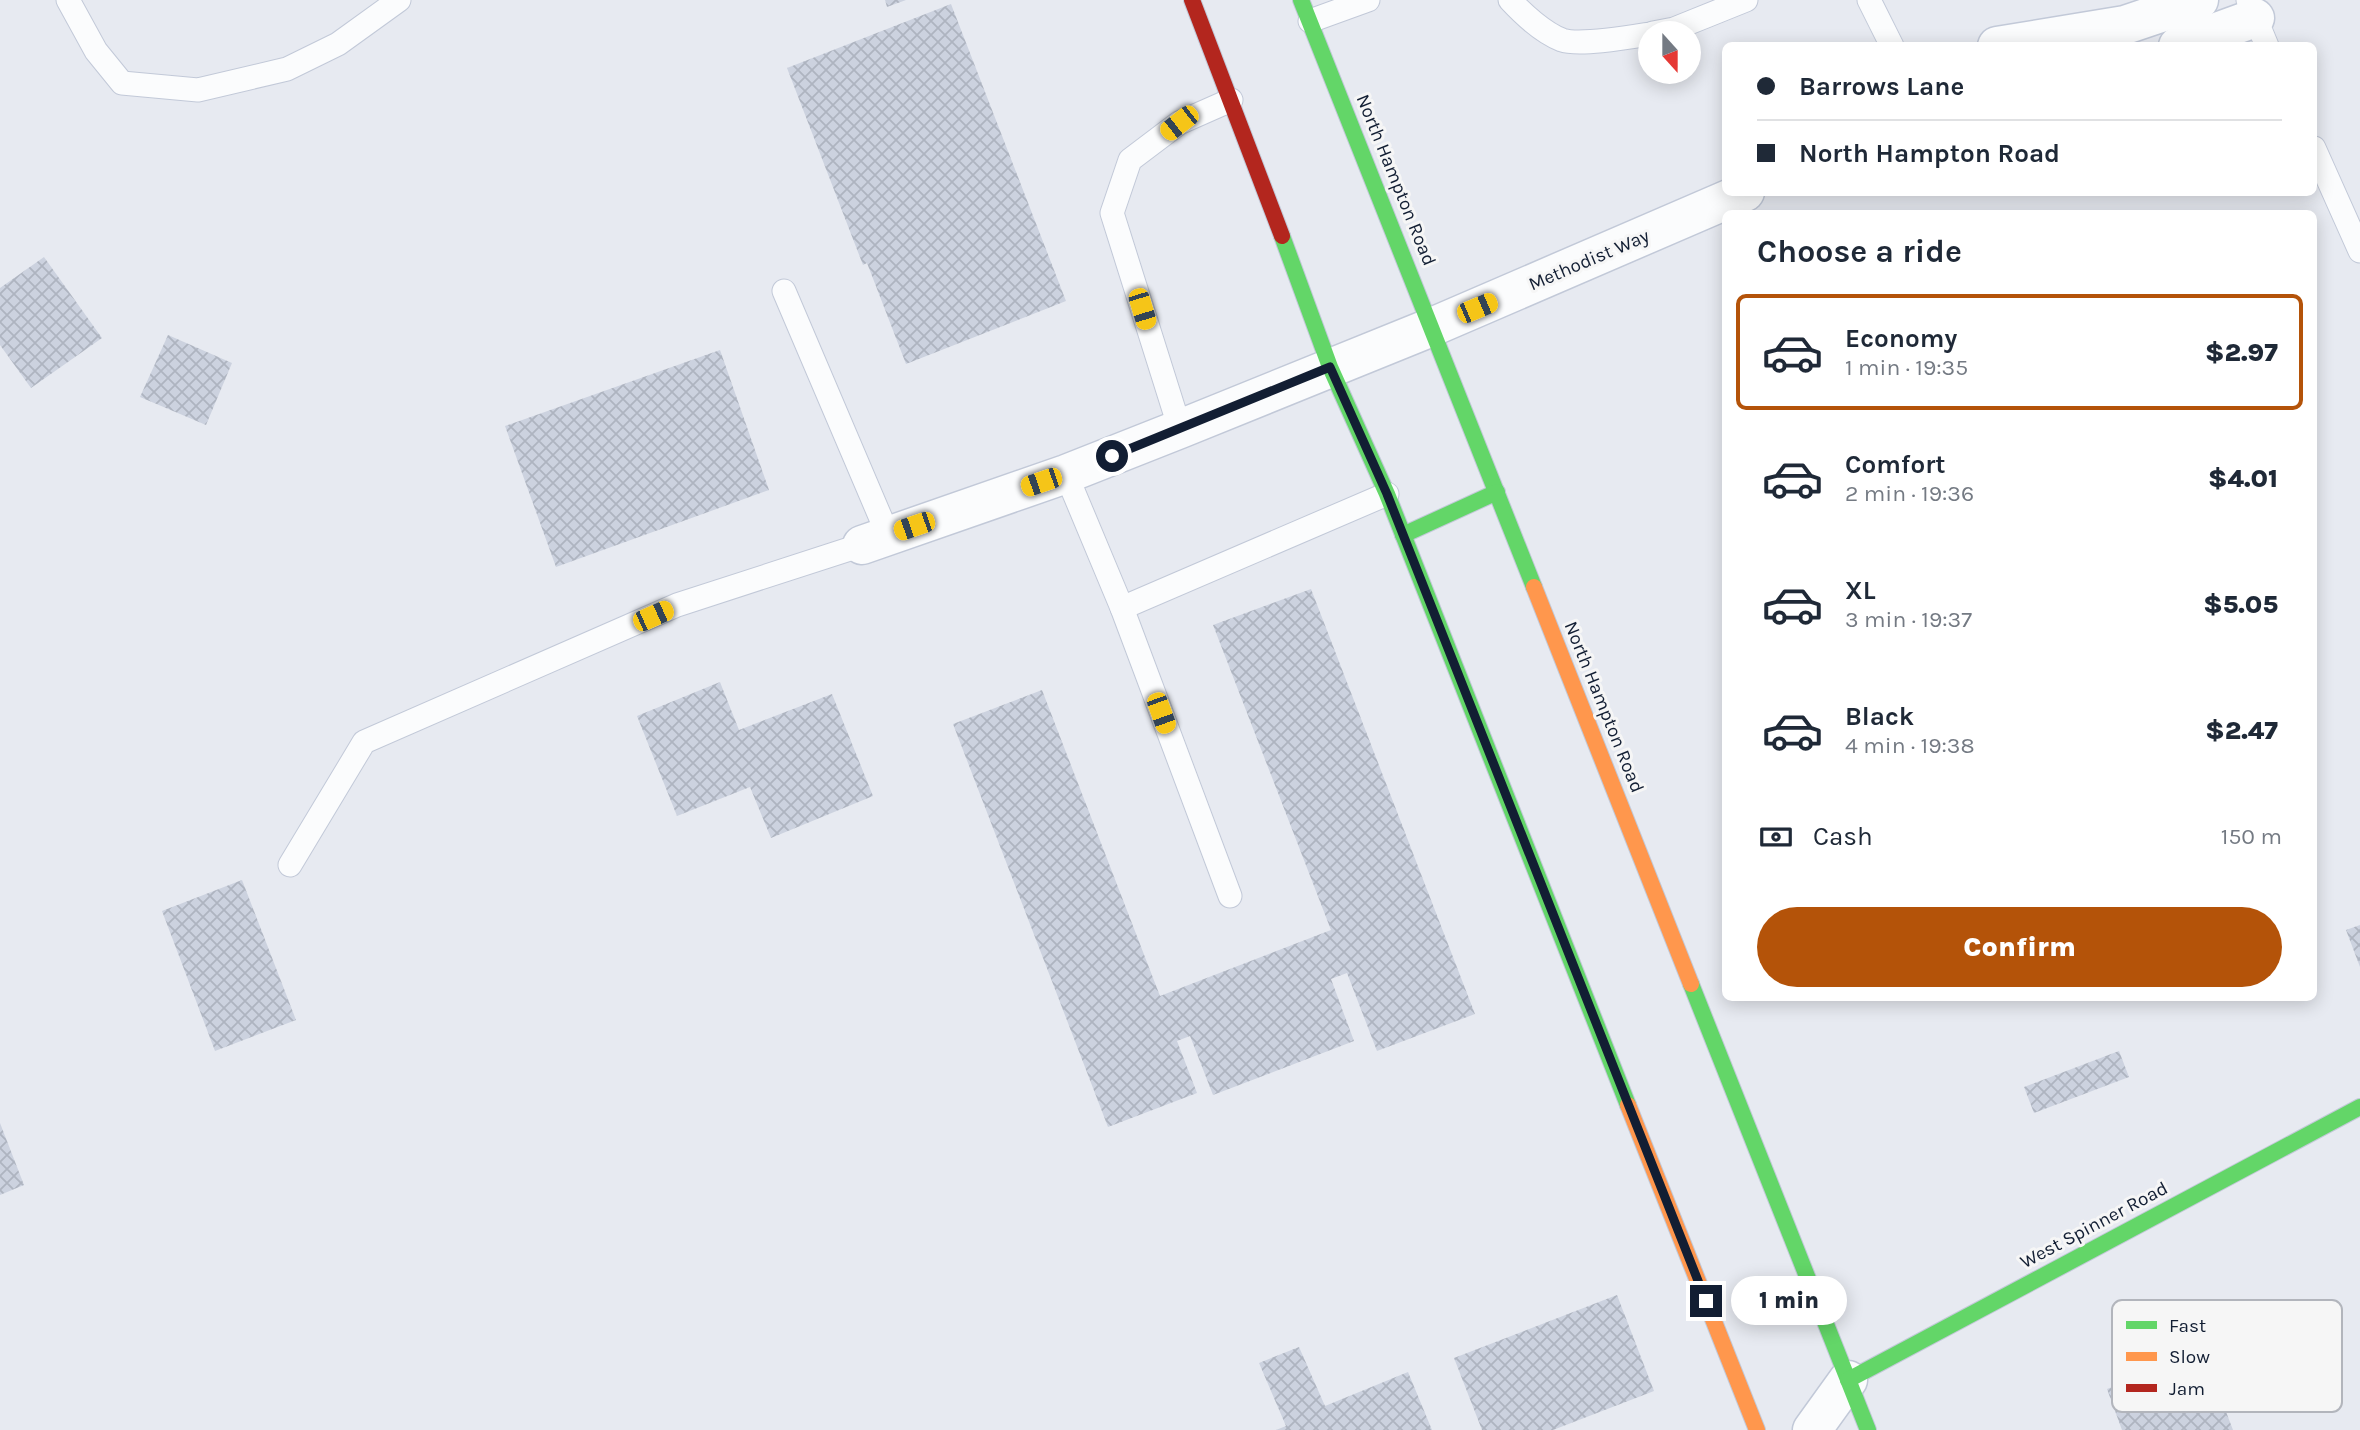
<!DOCTYPE html>
<meta charset="utf-8">
<style>
body{margin:0;font-family:Karla,sans-serif;background:#f2f2f3;color:#1f2937;height:100vh;display:flex;flex-direction:column;font-size:26px;white-space:nowrap}
*{box-sizing:border-box;margin:0}
p{font-size:23px;color:#747a83}
.icon{flex:none;width:38px;height:38px;fill:none;stroke:currentColor;stroke-width:2;stroke-linecap:round;stroke-linejoin:round}
.map{position:relative;flex:1;overflow:hidden}
.panel{position:absolute;left:1722px;top:210px;width:595px;height:791px;display:flex;flex-direction:column;background:#fff;border-radius:10px;box-shadow:0 4px 18px #0003}
.panel>*{flex:none}
.top-card{position:absolute;left:1722px;top:42px;width:595px;height:154px;border-radius:10px;box-shadow:0 4px 18px #0003;display:grid;align-content:center;height:154px;padding:0 35px;background:#fff}
.needle{width:46px;rotate:159deg}
.tools{position:absolute;left:1638px;top:21px;display:grid;gap:14px}
.tools a{display:grid;place-items:center;width:63px;height:63px;border-radius:50%;background:#fff;box-shadow:0 4px 18px #0003;font-size:35px}
.end{position:absolute;width:32px;height:32px;margin:-16px;border:9px solid #121e33;background:#fff;box-shadow:0 0 0 4px #fff}
.from{border-radius:50%}
.bubble{position:absolute;height:49px;border-radius:24px;background:#fff;box-shadow:0 4px 18px #0003;font-size:23px;font-weight:800;line-height:49px;text-align:center}
.car{position:absolute;width:21px;height:42px;margin:-21px -10px;border-radius:9px;box-shadow:0 0 5px 2px #0007;background:linear-gradient(#f5c518 24%,#345 0 40%,#f5c518 0 76%,#345 0 86%,#f5c518 0)}
.top-card b{display:flex;align-items:center;gap:24px;height:66px;font-size:26px}
.top-card b+b{border-top:2px solid #e0e1e3}
.top-card i{width:18px;height:18px;background:#1f2937}
ul{padding:0;list-style:none}
li{display:flex;align-items:center;gap:21px;height:116px;margin:0 14px 10px;padding:0 21px;border:4px solid transparent;border-radius:10px}
li div{flex:1}
li b{display:block;font-size:26px}
li em{font-style:normal;font-weight:800}
li.on{border-color:#b45309}
li>.icon{width:63px;height:63px;stroke-width:1.5}
h2{padding:0 35px;font-size:32px;line-height:84px}
.pay{display:flex;align-items:center;gap:18px;height:77px;padding:0 35px;font-size:26px}
.pay p{margin-inline-start:auto}
.button{display:flex;gap:14px;margin-top:auto;padding:14px 35px}
.button a{flex:1;height:80px;border-radius:42px;background:#b45309;color:#fff;font-size:28px;font-weight:800;line-height:80px;text-align:center}
.map>svg:first-child{display:block}
</style>
<div class="map">
<svg width="2360" height="1430" viewBox="0 0 2360 1430">
<defs>
<pattern id="building-cross-hatch" width="8" height="8" patternUnits="userSpaceOnUse" patternTransform="scale(1.75)"><rect width="8" height="8" fill="#ccd2df"/><path d="M0 0l8 8M0 8l8-8" fill="none" stroke="#aeb4c0"/></pattern>
</defs>
<rect width="100%" height="100%" fill="#e7eaf1"/>
<g fill="url(#building-cross-hatch)">
<path d="M885 0H906L887 7Z"/>
<path d="M951 4 1066 301 906 364 867 263 863 265 787 68Z"/>
<path d="M44 257 102 338 31 388 0 345V288Z"/>
<path d="M168 335 232 363 206 425 140 397Z"/>
<path d="M720 350 769 490 556 567 505 426Z"/>
<path d="M1311 589 1475 1014 1377 1051 1347 973 1331 979 1354 1041 1213 1095 1190 1036 1177 1041 1197 1093 1108 1127 953 724 1042 690 1160 996 1331 930 1213 625Z"/>
<path d="M720 682 739 730 832 694 873 796 771 838 750 787 677 816 637 716Z"/>
<path d="M242 880 296 1020 215 1051 162 911Z"/>
<path d="M2360 925V967L2346 930Z"/>
<path d="M2119 1051 2129 1077 2034 1113 2024 1087Z"/>
<path d="M0 1123 24 1185 0 1195Z"/>
<path d="M1617 1295 1654 1391 1553 1430H1482L1454 1358Z"/>
<path d="M1299 1347 1325 1406 1408 1372 1432 1430H1276L1286 1426 1259 1363Z"/>
<path d="M2203 1352 2233 1430H2122L2107 1389Z"/>
</g>
<g fill="none" stroke-linecap="round" stroke-linejoin="round">
<g stroke="#c2c9d8" stroke-width="25">
<g id="lane">
<path d="M68 0 96 51 122 83 198 90 287 69 338 44 399 0"/>
<path d="M1510 0C1523 14 1544 33 1562 40 1579 46 1631 37 1650 34"/>
<path d="M1869 0 1892 46"/>
<path d="M2248 0 2267 46"/>
<path d="M1310 21 1368 0"/>
<path d="M1653 33 1674 29 1746 0"/>
<path d="M2314 148 2360 251"/>
<path d="M784 291 888 535"/>
<path d="M1180 429 1112 213 1130 160 1179 123 1231 100"/>
<path d="M1066 474 1122 608 1230 896"/>
<path d="M1122 608 1387 494"/>
<path d="M290 865 364 742 677 605 862 545"/>
</g>
</g>
<g stroke="#c2c9d8" stroke-width="41">
<g id="street">
<path d="M1997 46 2125 25 2199 0"/>
<path d="M2178 46 2255 18"/>
<path d="M862 545 1066 474 1180 429 1432 327 1745 192"/>
<path d="M1812 1430 1848 1380"/>
</g>
</g>
<g stroke="#c2c9d8" stroke-width="18">
<g id="fast">
<path d="M1301 0 1534 587"/>
<path d="M1282 236 1330 367 1387 494 1628 1105"/>
<path d="M1403 535 1497 492"/>
<path d="M1691 984 1868 1430"/>
<path d="M1848 1380 2360 1107"/>
</g>
</g>
<g stroke="#c2c9d8" stroke-width="18">
<g id="slow">
<path d="M1534 587 1691 984"/>
<path d="M1628 1105 1757 1430"/>
</g>
</g>
<g stroke="#c2c9d8" stroke-width="18">
<path id="jam" d="M1192 0 1282 236"/>
</g>
<use href="#lane" stroke="#fbfcfd" stroke-width="23"/>
<use href="#street" stroke="#fbfcfd" stroke-width="38"/>
<use href="#fast" stroke="#63d668" stroke-width="16"/>
<use href="#slow" stroke="#ff974d" stroke-width="16"/>
<use href="#jam" stroke="#b3261e" stroke-width="16"/>
</g>
<g fill="none" stroke-linecap="round" stroke-linejoin="round">
<path stroke="#121e33" stroke-width="9" d="M1112 456 1330 367 1387 494 1706 1301"/>
</g>
<g text-anchor="middle" dominant-baseline="central" stroke-width="6" stroke-linejoin="round" paint-order="stroke">
<g font-size="19" fill="#121e33" stroke="#f6f6f6">
<text transform="translate(1396 180) rotate(68)">North Hampton Road</text>
<text transform="translate(1589 260) rotate(-23)">Methodist Way</text>
<text transform="translate(1604 707) rotate(68)">North Hampton Road</text>
<text transform="translate(2094 1225) rotate(-28)">West Spinner Road</text>
</g>
</g>
<rect x="2112" y="1300" width="230" height="112" rx="10" fill="#f6f6f6" stroke="#b2b5bc" stroke-width="2"/>
<rect x="2126" y="1321" width="31" height="8" fill="#63d668"/>
<rect x="2126" y="1352" width="31" height="9" fill="#ff974d"/>
<rect x="2126" y="1384" width="31" height="8" fill="#b3261e"/>
<g font-size="19" fill="#121e33">
<text x="2169" y="1332">Fast</text>
<text x="2169" y="1363">Slow</text>
<text x="2169" y="1395">Jam</text>
</g>
</svg>
<div class="tools">
<a><svg class="needle" viewBox="-14 -14 28 28"><path d="M0-13l5 13h-10z" fill="#e53935"/><path d="M0 13l5-13h-10z" fill="#747a83"/></svg></a>
</div>
<i class="end from" style="left:1112px;top:456px"></i>
<i class="end" style="left:1706px;top:1301px"></i>
<div class="bubble" style="left:1731px;top:1276px;width:116px">1 min</div>
<i class="car" style="left:1179px;top:123px;rotate:232deg"></i>
<i class="car" style="left:1477px;top:308px;rotate:67deg"></i>
<i class="car" style="left:1142px;top:309px;rotate:163deg"></i>
<i class="car" style="left:1041px;top:482px;rotate:251deg"></i>
<i class="car" style="left:914px;top:526px;rotate:251deg"></i>
<i class="car" style="left:653px;top:616px;rotate:66deg"></i>
<i class="car" style="left:1161px;top:713px;rotate:160deg"></i>
<div class="top-card">
<b><i class="from"></i>Barrows Lane</b>
<b><i></i>North Hampton Road</b>
</div>
<section class="panel">
<h2>Choose a ride</h2>
<ul>
<li class="on"><svg class="icon" aria-label="car" viewBox="0 0 24 24"><path d="M5 17H2v-5l4-1 3-4h7l3 4 3 1v5h-3M9 17h6M6 11h13"/><circle cx="7" cy="17" r="2"/><circle cx="17" cy="17" r="2"/></svg><div><b>Economy</b><p>1 min · 19:35</p></div><em>$2.97</em></li>
<li><svg class="icon" aria-label="car" viewBox="0 0 24 24"><path d="M5 17H2v-5l4-1 3-4h7l3 4 3 1v5h-3M9 17h6M6 11h13"/><circle cx="7" cy="17" r="2"/><circle cx="17" cy="17" r="2"/></svg><div><b>Comfort</b><p>2 min · 19:36</p></div><em>$4.01</em></li>
<li><svg class="icon" aria-label="car" viewBox="0 0 24 24"><path d="M5 17H2v-5l4-1 3-4h7l3 4 3 1v5h-3M9 17h6M6 11h13"/><circle cx="7" cy="17" r="2"/><circle cx="17" cy="17" r="2"/></svg><div><b>XL</b><p>3 min · 19:37</p></div><em>$5.05</em></li>
<li><svg class="icon" aria-label="car" viewBox="0 0 24 24"><path d="M5 17H2v-5l4-1 3-4h7l3 4 3 1v5h-3M9 17h6M6 11h13"/><circle cx="7" cy="17" r="2"/><circle cx="17" cy="17" r="2"/></svg><div><b>Black</b><p>4 min · 19:38</p></div><em>$2.47</em></li>
</ul>
<div class="pay"><svg class="icon" aria-label="cash" viewBox="0 0 24 24"><path d="M3 7h18v10H3z"/><circle cx="12" cy="12" r="2"/></svg>Cash<p>150 m</p></div>
<div class="button"><a>Confirm</a></div>
</section>
</div>
